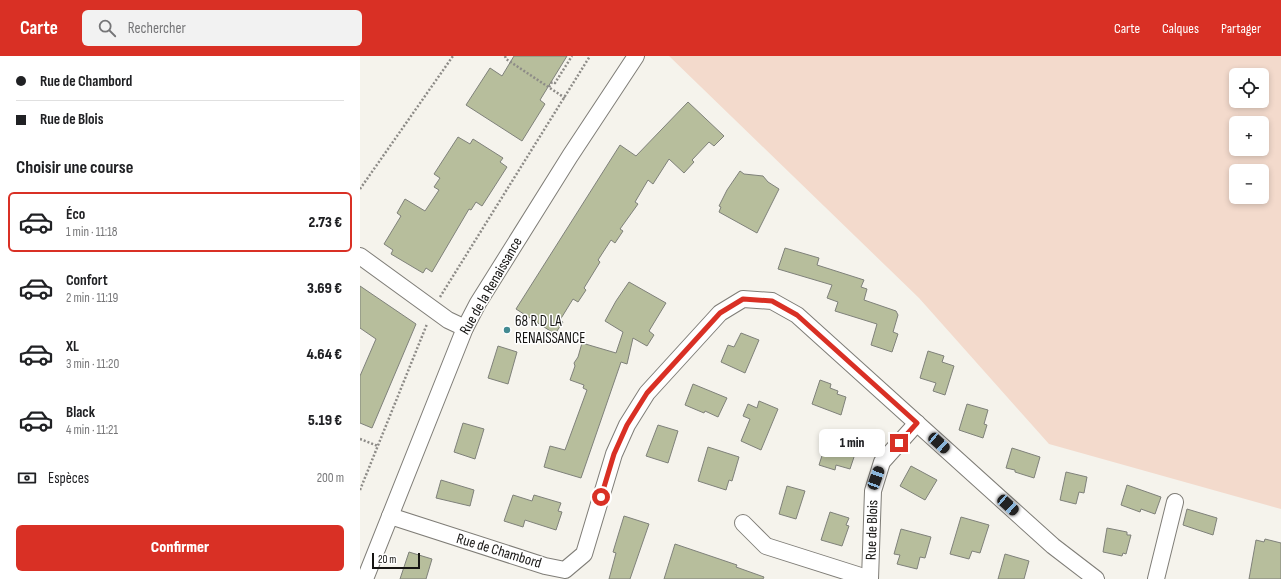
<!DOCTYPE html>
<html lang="fr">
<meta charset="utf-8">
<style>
body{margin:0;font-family:"Sofia Sans Condensed",sans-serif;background:#f2f2f2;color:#202124;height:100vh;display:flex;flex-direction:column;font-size:15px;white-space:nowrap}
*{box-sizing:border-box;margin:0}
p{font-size:13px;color:#757577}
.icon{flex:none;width:22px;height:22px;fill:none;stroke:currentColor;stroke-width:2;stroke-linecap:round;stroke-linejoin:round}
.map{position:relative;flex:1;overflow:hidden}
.panel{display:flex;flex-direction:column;background:#fff;width:360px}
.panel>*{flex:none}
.hud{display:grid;align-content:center;height:88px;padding:0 16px;background:#fff}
.fabs{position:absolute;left:869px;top:12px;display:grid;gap:8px}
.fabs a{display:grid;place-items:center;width:40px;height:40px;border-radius:6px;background:#fff;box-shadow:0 2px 6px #0003;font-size:20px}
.scale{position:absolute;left:12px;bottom:10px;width:48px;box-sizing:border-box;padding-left:4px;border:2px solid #161513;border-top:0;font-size:11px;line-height:14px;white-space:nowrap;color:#161513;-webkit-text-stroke:3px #fff;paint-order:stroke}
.end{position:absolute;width:18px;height:18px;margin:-9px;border:5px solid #d93025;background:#fff;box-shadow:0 0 0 2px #fff}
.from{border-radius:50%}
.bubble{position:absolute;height:28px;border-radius:6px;background:#fff;box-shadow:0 2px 6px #0003;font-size:13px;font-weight:800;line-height:28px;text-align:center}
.car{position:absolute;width:12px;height:24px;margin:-12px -6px;border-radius:5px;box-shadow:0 0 3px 1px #0007;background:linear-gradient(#222 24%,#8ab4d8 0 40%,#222 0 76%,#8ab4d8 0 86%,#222 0)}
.hud b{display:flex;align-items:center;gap:14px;height:38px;font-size:15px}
.hud b+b{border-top:1px solid #e0e0e0}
.hud i{width:10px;height:10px;background:#202124}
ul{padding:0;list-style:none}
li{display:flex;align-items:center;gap:12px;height:60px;margin:0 8px 6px;padding:0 8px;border:2px solid transparent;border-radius:6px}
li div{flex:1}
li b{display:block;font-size:15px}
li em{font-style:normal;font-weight:800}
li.active{border-color:#d93025}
li>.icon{width:36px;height:36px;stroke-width:1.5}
h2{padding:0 16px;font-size:18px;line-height:48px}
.pay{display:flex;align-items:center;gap:10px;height:44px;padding:0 16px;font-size:15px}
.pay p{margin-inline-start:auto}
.cta{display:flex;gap:8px;margin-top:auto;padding:8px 16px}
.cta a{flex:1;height:46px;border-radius:6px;background:#d93025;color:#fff;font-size:16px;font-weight:800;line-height:46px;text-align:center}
header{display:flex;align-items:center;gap:24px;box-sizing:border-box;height:56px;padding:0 20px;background:#d93025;color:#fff}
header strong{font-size:19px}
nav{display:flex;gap:22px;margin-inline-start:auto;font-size:14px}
.search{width:280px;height:36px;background:#f2f2f2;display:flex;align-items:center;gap:10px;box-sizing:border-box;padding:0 14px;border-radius:6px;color:#757577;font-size:15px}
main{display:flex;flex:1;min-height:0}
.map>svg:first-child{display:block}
</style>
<header>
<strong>Carte</strong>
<div class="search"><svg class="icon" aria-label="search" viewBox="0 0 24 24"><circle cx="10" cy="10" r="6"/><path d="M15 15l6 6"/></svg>Rechercher</div>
<nav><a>Carte</a><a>Calques</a><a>Partager</a></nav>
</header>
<main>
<section class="panel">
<div class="hud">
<b><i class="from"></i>Rue de Chambord</b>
<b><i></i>Rue de Blois</b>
</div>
<h2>Choisir une course</h2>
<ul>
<li class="active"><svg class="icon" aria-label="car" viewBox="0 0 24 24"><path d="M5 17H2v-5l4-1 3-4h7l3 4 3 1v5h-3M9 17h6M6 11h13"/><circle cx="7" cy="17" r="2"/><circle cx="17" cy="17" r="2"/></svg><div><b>Éco</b><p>1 min · 11:18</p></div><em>2.73 €</em></li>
<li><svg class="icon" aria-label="car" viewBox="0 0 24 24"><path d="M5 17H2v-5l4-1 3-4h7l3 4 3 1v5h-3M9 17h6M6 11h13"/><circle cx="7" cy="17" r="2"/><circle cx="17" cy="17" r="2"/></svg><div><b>Confort</b><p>2 min · 11:19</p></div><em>3.69 €</em></li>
<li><svg class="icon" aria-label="car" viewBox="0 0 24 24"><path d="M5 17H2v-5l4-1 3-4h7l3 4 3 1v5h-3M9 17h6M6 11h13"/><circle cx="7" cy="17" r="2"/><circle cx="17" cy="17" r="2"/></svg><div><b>XL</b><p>3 min · 11:20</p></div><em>4.64 €</em></li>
<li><svg class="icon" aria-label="car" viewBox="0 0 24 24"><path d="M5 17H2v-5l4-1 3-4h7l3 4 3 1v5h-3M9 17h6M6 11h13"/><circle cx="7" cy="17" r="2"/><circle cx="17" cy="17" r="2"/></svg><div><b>Black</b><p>4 min · 11:21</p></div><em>5.19 €</em></li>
</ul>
<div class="pay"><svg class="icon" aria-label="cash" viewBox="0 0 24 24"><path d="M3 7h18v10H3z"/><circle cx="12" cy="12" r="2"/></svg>Espèces<p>200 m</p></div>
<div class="cta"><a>Confirmer</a></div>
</section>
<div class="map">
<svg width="921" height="523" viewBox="0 0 921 523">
<rect width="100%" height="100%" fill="#f5f3ec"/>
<path fill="#f3dacc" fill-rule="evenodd" d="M309 0H921V453L689 388 559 242ZM876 19H902V45H876ZM876 67H902V93H876ZM876 115H902V141H876Z"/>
<g fill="#b7be9c" stroke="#7f817a">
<path d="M154 0H207L180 44 185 48 162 85 106 49 130 12 142 20Z"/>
<path d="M328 46 364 80 354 90 349 86 332 104 334 106 324 117 309 103 293 128 288 124 275 146 278 148 260 173 263 175 255 187 251 184 238 204 240 206 224 232 226 234 218 246 213 243 200 264 203 266 195 278 156 253 260 89 276 100Z"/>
<path d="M98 81 110 88 113 83 143 102 140 106 147 111 122 150 116 146 111 154 109 153 72 216 66 212 63 217 31 198 33 194 24 188 41 160 37 157 45 143 65 155 79 134 74 131 80 122 74 118Z"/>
<path d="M380 115 384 118 403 120 408 126 419 133 397 177 359 156 361 151 359 150 367 134Z"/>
<path d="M425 192 459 202 457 209 504 224 501 231 507 233 504 244 536 255 538 259 533 276 538 278 532 296 511 289 517 268 475 255 478 246 467 242 472 229 418 213Z"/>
<path d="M269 226 306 247 289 275 294 279 287 290 273 282 267 308 261 306 221 422 184 411 190 390 205 394 227 334 223 332 224 329 210 324 215 310 214 307 218 301 222 287 256 297 263 276 245 265 256 245Z"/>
<path d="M0 230 56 268 12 372 0 367V320L16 283 0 272Z"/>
<path d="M381 277 399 284 385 317 361 306 368 289 374 291Z"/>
<path d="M138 290 157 296 148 328 128 322Z"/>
<path d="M568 295 584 300 582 306 594 310 585 339 573 335 576 327 560 322Z"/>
<path d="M460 324 471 328 470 332 478 335 477 338 486 341 481 359 452 348Z"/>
<path d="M333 328 367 342 358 361 345 355 344 357 325 349Z"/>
<path d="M399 345 418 353 401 394 381 385 390 363 383 360 388 348 397 352Z"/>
<path d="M607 348 628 354 624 368 627 369 623 382 599 374Z"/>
<path d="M103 367 124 373 115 403 94 396Z"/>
<path d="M298 369 318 375 308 407 286 400Z"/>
<path d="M466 387 495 398 490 413 476 409 475 414 459 409Z"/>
<path d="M348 391 379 401 372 425 369 424 366 434 338 425Z"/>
<path d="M652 392 680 401 674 422 655 416V414L646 412Z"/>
<path d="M551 410 577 424 565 444 540 430Z"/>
<path d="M706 416 727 421 724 437 719 436 716 448 700 444Z"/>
<path d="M81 424 114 434 110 450 76 442Z"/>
<path d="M767 429 801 441 795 458 781 453 780 456 761 449Z"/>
<path d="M427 430 445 435 436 463 419 458Z"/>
<path d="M153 439 172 445 174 439 201 447 198 455 202 456 196 474 165 464 163 471 144 465Z"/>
<path d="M827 453 857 462 853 479 823 469Z"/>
<path d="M470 456 489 462 486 469 489 470 482 490 461 484Z"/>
<path d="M264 460 289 468 270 523H249L256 497 253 496Z"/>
<path d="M601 461 629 469 620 497 612 495 609 503 590 498Z"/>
<path d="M747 472 767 476V479H771L766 498 763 497 762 500 743 496Z"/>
<path d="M541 473 571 481 565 502 560 501 557 513 537 508 540 499 534 498Z"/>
<path d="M905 483 921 487V523H889L896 484 904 486Z"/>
<path d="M315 488 377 509 376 511 404 521 403 523H304Z"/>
<path d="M49 496 72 503 66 523H40Z"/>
<path d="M645 498 669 505 664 523H638Z"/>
</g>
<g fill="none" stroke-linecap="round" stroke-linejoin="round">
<g stroke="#7f7d77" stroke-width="18">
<g id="minor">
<path d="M0 200 88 264 105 272"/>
<path d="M30 460 185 510 205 514 224 498 254 398 267 369 287 337 360 257 383 243 412 245 437 259 693 490 736 523"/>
<path d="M383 467 406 490 510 523"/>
<path d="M5 523 105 272 118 247 210 100 276 0"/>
<path d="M510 523 513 435 522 406 557 367"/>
<path d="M796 523 815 446"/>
</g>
</g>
<g stroke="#8d8b87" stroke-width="2.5" stroke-dasharray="2 2" stroke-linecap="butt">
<path d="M145 0 146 3 205 42"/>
<path d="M189 31 192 26 195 27 212 0"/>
<path d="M0 133 93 0"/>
<path d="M80 241 230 0"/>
<path d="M0 383 18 390"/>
<path d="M0 434 67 268"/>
</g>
<use href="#minor" stroke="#fff" stroke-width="16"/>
</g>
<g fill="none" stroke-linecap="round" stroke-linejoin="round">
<path stroke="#d93025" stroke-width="5" d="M241 441 254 398 267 369 287 337 360 257 383 243 412 245 437 259 557 367 539 387"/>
</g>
<circle fill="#438a92" stroke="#fff" stroke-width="1.5" cx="147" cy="274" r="4"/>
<g text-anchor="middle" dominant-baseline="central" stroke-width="3" stroke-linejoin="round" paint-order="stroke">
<g font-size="15" fill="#161513" stroke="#fff">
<text transform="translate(131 230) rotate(-60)">Rue de la Renaissance</text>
<text transform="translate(512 474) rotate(-88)">Rue de Blois</text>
<text transform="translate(139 495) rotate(17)">Rue de Chambord</text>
</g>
<g font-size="15" fill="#161513" stroke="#fff" text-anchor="start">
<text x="155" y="265">68 R D LA<tspan x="155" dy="17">RENAISSANCE</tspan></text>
</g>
</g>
</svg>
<div class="fabs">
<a><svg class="icon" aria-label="locate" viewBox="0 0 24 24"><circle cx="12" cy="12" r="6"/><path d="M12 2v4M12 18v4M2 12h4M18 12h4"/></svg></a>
<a>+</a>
<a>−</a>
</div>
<div class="scale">20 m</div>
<i class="end from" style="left:241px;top:441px"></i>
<i class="end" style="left:539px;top:387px"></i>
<div class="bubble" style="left:459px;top:373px;width:66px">1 min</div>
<i class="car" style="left:579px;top:387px;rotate:132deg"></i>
<i class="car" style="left:516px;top:422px;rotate:20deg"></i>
<i class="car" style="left:648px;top:449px;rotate:132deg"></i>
</div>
</main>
